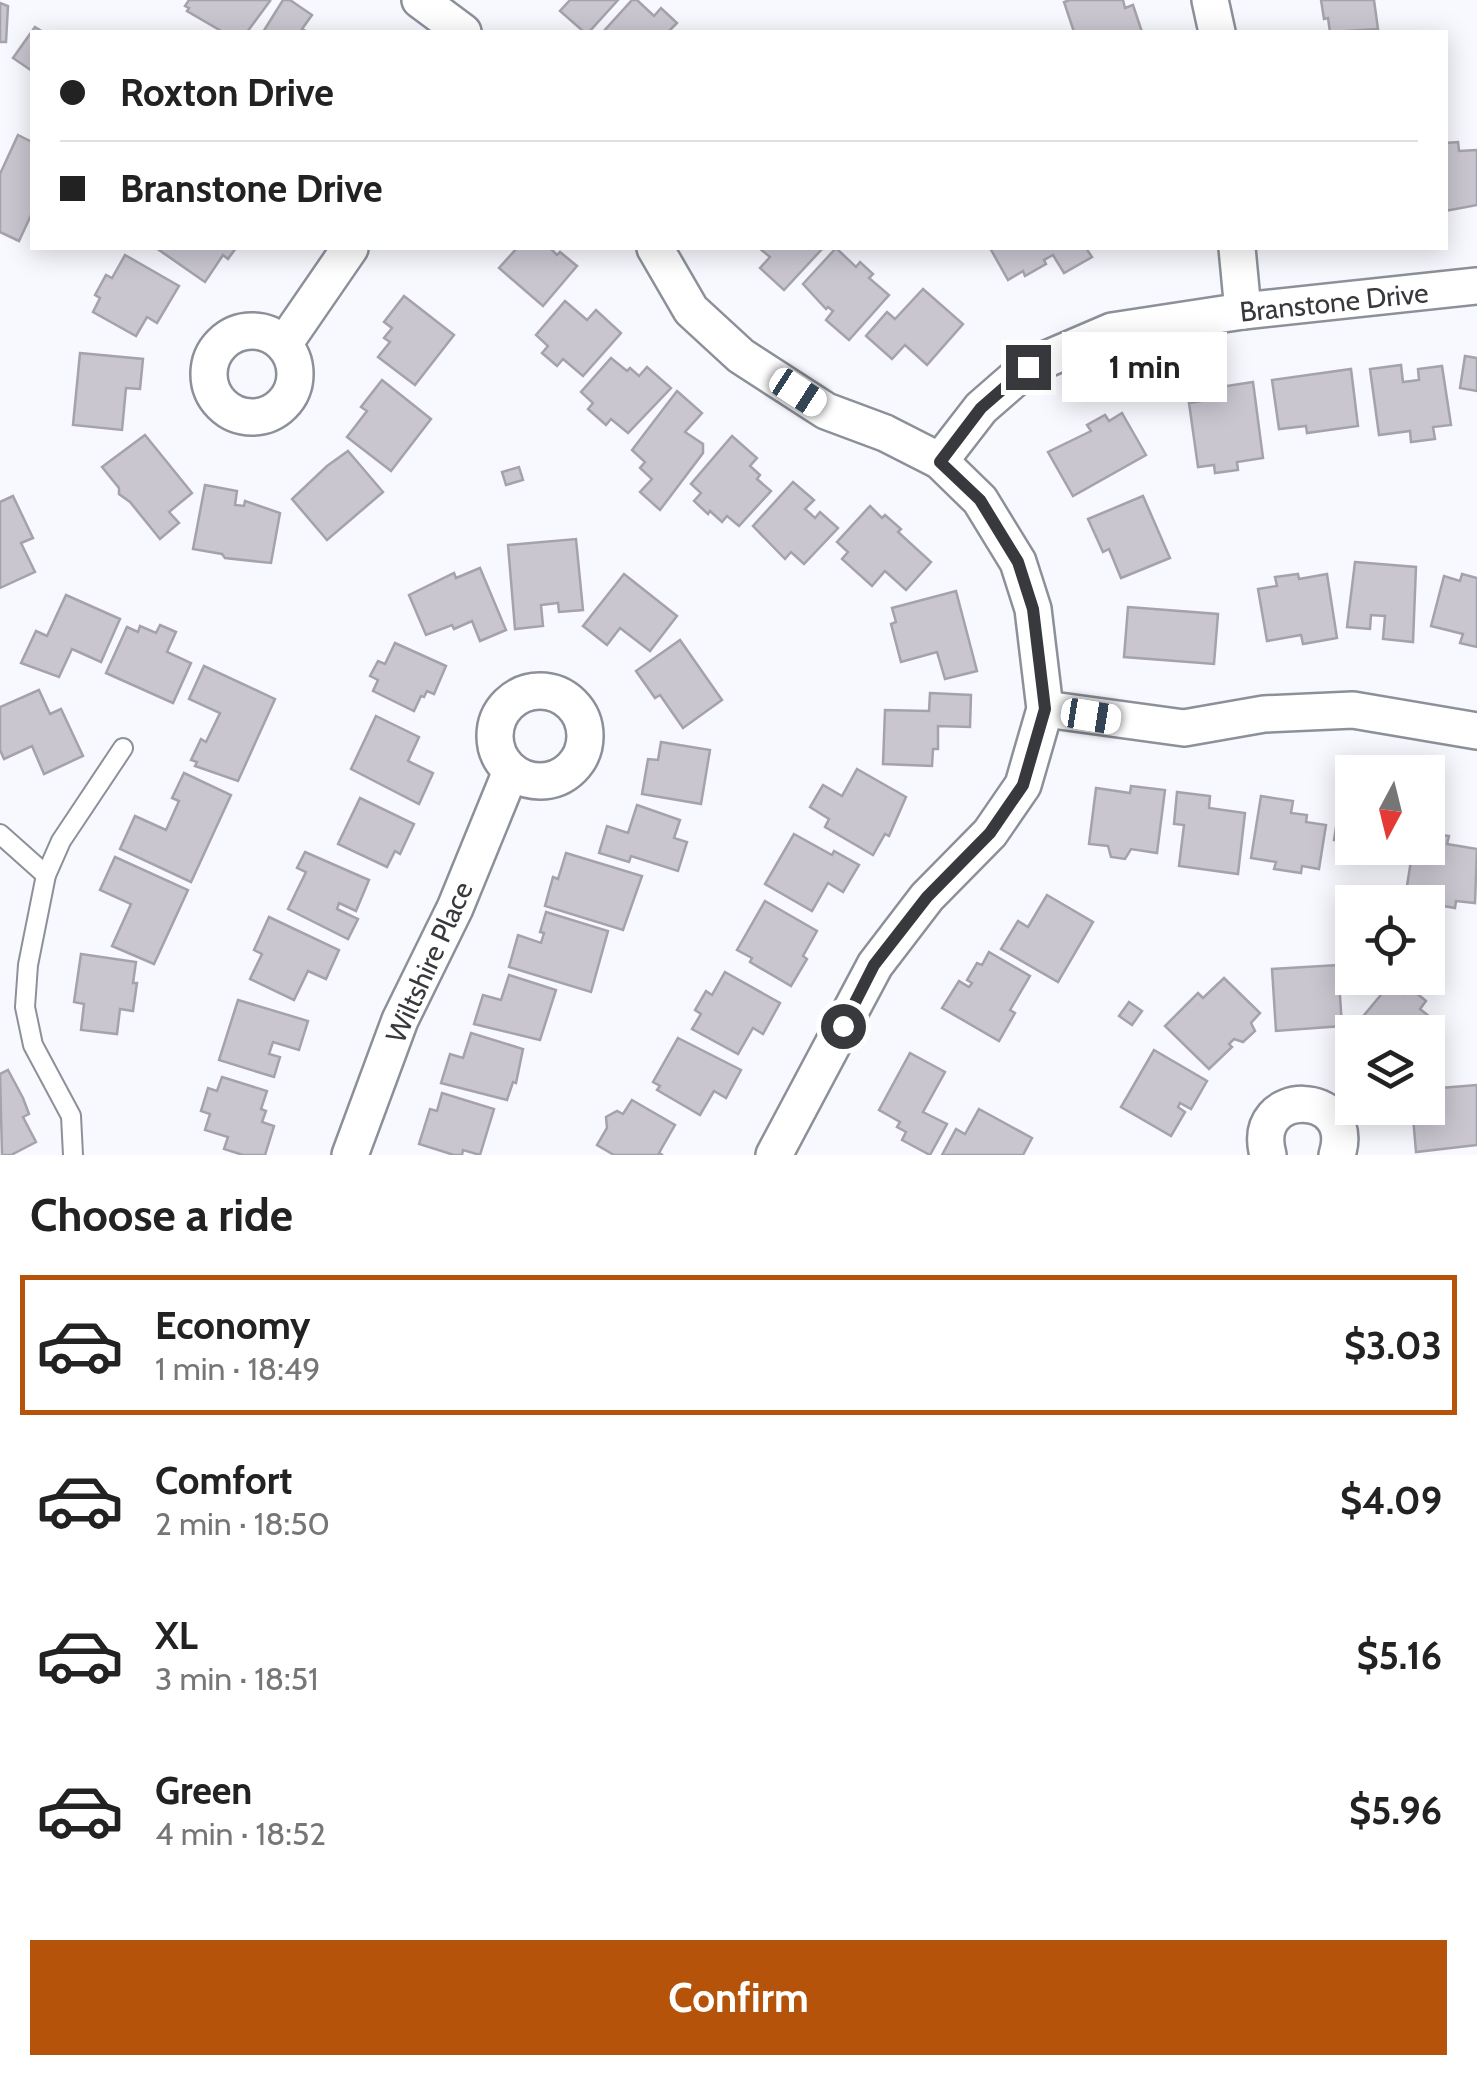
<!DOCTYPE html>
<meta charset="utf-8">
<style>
body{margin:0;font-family:Cabin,sans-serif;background:#f2f2f2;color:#222;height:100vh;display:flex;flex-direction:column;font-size:38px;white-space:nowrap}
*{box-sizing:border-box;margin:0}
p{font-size:32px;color:#767676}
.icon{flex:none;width:55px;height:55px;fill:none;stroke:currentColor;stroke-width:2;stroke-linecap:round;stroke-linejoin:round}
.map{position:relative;height:1155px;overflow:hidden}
.side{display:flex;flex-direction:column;background:#fff;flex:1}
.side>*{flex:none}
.banner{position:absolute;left:30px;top:30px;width:1418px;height:220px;border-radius:0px;box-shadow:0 5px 25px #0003;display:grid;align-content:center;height:220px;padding:0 30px;background:#fff}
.needle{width:65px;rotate:187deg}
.fabs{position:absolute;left:1335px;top:755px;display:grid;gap:20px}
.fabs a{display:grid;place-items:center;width:110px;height:110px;border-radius:0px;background:#fff;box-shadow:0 5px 25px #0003;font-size:50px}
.end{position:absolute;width:45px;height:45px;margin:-22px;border:12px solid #38393d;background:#fff;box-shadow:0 0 0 5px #fff}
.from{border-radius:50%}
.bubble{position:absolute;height:70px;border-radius:0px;background:#fff;box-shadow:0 5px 25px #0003;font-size:32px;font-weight:700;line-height:70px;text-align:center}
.car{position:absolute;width:30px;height:60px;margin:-30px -15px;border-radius:12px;box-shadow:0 0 8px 2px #0007;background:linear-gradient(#fff 24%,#345 0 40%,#fff 0 76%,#345 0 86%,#fff 0)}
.banner b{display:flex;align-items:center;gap:35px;height:95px;font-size:38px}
.banner b+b{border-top:2px solid #e0e0e0}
.banner i{width:25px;height:25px;background:#222}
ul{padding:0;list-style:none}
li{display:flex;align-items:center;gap:30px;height:140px;margin:0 20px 15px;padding:0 10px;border:5px solid transparent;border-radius:0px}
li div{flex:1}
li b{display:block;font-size:38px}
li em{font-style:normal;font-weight:700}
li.active{border-color:#b45309}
li>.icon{width:90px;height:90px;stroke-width:1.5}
h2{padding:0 30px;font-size:45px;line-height:120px}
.cta{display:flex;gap:20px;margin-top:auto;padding:20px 30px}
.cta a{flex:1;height:115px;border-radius:0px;background:#b45309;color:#fff;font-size:40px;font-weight:700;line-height:115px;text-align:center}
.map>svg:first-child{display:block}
</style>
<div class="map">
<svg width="1477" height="1155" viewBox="0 0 1477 1155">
<rect width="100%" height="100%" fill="#f7f9ff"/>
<g fill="#c9c6d0" stroke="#a5a2ac" stroke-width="2.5">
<path d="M189 0H268L270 1 247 32H223L187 11 189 8 185 6Z"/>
<path d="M283 0H290L312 15 302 29 308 32H263Z"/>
<path d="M570 0H618L589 32H584L560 11Z"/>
<path d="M632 0H637L654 16 661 8 677 23 670 30 673 32H603Z"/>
<path d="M1070 0H1123L1125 8 1133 5 1142 32H1074L1064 2Z"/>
<path d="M1321 0H1374L1378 29 1330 32 1328 18 1324 19Z"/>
<path d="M0 3 8 6 6 42H0Z"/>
<path d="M35 27 43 32H32V71L13 58Z"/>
<path d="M18 135 32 142V213L19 241 0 232V174Z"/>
<path d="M1458 142 1459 151 1477 150V205L1445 211V143Z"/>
<path d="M161 248H236L228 259 223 255 205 282 159 250Z"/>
<path d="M517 248H554L552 250 557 255 560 252 577 266 543 306 499 268Z"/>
<path d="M759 248H823L784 290 760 268 770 257Z"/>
<path d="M836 248 856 267 860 262 873 274 869 278 889 295 849 340 826 320 833 311 828 307 826 309 803 284Z"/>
<path d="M990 248H1086L1092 257 1064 273 1053 255 1044 260 1046 264 1025 276 1023 271 1008 280Z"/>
<path d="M125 255 179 286 157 323 147 317 136 336 93 312 100 298 95 295 106 275 112 278Z"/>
<path d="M923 289 963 324 927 365 905 345 892 359 866 336 887 312 895 319Z"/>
<path d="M404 296 454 335 415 385 378 357 390 342 384 338 392 328 384 322Z"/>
<path d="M565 301 587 320 596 310 621 333 583 376 563 359 557 366 542 353 548 346 536 335Z"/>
<path d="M80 353 143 359 140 389 126 388 122 430 73 425Z"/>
<path d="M1465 356 1477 358V391L1460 388Z"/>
<path d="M611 358 627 371 630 368 639 376 647 367 671 388 628 433 611 419 606 425 588 409 593 403 581 392Z"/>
<path d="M1401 365 1403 382 1419 380 1418 369 1442 366 1451 425 1433 427 1435 439 1411 442 1410 431 1379 435 1370 369Z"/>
<path d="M1351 369 1358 426 1307 433 1306 426 1279 429 1272 380Z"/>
<path d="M382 380 431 419 391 471 347 437 367 411 361 407Z"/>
<path d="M1253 382 1263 458 1237 462 1238 470 1215 473 1214 465 1198 467 1189 403 1221 398 1220 387Z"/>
<path d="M677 391 702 413 685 432 703 444V453L660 510 640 492 652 479 640 468 645 462 632 450Z"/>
<path d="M1122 413 1146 455 1073 496 1048 452 1091 431 1087 425 1105 415 1109 421Z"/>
<path d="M145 435 192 493 169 512 179 523 160 539 130 502 119 494V488L102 467Z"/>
<path d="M732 436 757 458 750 466 760 475 757 479 771 491 739 526 727 516 722 522 710 511 708 514 694 501 701 493 691 484Z"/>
<path d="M348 451 383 492 327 540 292 499 327 466Z"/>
<path d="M519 467 523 480 506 485 502 472Z"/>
<path d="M793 482 814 500 805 509 815 518 820 512 838 528 804 564 791 552 785 559 753 526Z"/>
<path d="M205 485 237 491 235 505 244 506 245 501 280 513 271 563 225 558 222 554 193 549Z"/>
<path d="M13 496 33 538 21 543 35 572 0 588V502Z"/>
<path d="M1143 496 1170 558 1121 578 1109 549 1103 552 1088 519Z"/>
<path d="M870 506 882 518 885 515 901 529 898 532 931 562 906 590 885 571 872 586 842 559 848 552 837 542Z"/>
<path d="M576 539 583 610 559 612 558 603 541 605 543 626 515 629 508 545Z"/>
<path d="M1355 562 1416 567 1413 642 1383 639 1385 616 1371 615 1370 629 1347 627Z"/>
<path d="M480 568 506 630 480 641 472 621 454 629 452 625 426 635 409 595 454 573 456 578Z"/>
<path d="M624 574 677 616 650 651 620 628 607 645 583 626Z"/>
<path d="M1298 574 1299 579 1327 574 1337 638 1303 644 1301 635 1267 641 1258 589 1277 586 1275 577Z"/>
<path d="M1462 574 1477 578V647L1460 643 1463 634 1431 626 1444 576 1460 581Z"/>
<path d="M956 591 977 671 945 679 937 652 901 662 891 624 896 622 892 608Z"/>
<path d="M66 595 120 619 101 662 72 649 59 677 21 663 36 631 47 636Z"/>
<path d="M1128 607 1218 614 1214 664 1124 657Z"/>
<path d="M160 625 176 632 167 652 191 663 173 703 106 673 127 627 138 632 140 626 156 633Z"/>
<path d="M680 640 722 700 683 728 660 695 655 698 636 671Z"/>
<path d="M395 643 446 666 434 694 427 691 424 697 421 696 414 711 373 691 378 680 370 676 378 661 385 664Z"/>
<path d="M204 666 275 699 238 781 195 766 197 762 191 760 201 739 206 742 220 713 189 699Z"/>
<path d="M39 690 50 714 61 709 83 756 44 774 32 746 4 759 0 750V707Z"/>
<path d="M930 693 971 695 970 727 938 726V749H933L932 766 883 764 885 710 929 711Z"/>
<path d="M376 716 419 737 408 761 433 773 419 804 351 769Z"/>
<path d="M661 742 710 750 701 804 642 794 648 759 658 760Z"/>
<path d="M857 769 906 797 889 836 885 834 873 855 825 827 829 819 810 807 823 785 842 796Z"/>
<path d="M184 773 231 795 191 882 120 849 135 816 166 830 179 801 172 798Z"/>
<path d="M1344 777 1352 779V843L1334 840Z"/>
<path d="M1131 786 1165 790 1157 853 1131 849 1125 859 1111 857 1108 846 1089 844 1096 788 1130 793Z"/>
<path d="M1177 792 1210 796 1209 808 1245 813 1238 874 1179 866 1184 825 1174 824Z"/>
<path d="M1261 796 1293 801 1291 813 1307 815 1306 822 1326 825 1319 869 1302 866 1301 873 1274 869 1276 862 1251 858Z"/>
<path d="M360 798 414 824 400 854 395 851 387 867 338 844Z"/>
<path d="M637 805 680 820 674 838 687 842 678 871 631 856 629 862 599 853 607 826 628 833Z"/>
<path d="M1428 833 1449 836 1447 844 1477 849 1475 903 1456 901 1455 908 1431 904 1432 897 1406 892 1413 848H1428Z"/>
<path d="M794 834 832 855 834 851 859 865 843 892 828 883 812 911 765 884Z"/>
<path d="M305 852 369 880 356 911 339 903 337 909 358 919 348 939 288 909 306 872 297 868Z"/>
<path d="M566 853 642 876 623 930 545 906 553 877 558 879Z"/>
<path d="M115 857 188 890 154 964 112 946 131 904 100 890Z"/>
<path d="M1047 895 1093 922 1058 982 1001 949 1018 921 1028 927Z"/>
<path d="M765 901 817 931 803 956 807 959 791 986 750 962 752 958 737 950Z"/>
<path d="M546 912 608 931 591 992 509 967 518 935 541 943 544 933 540 932Z"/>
<path d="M269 917 339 950 326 979 308 971 294 1000 250 979 262 954 254 950Z"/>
<path d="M989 952 1030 976 1010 1010 1015 1013 999 1041 942 1008 959 981 969 987 972 983 967 980 977 963 982 965Z"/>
<path d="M81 954 136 962 133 983H137L133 1011 120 1009 117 1034 81 1030 84 1004 74 1002Z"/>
<path d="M1338 965 1342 1026 1276 1031 1272 969Z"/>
<path d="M725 972 780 1003 763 1034 753 1028 738 1054 692 1029 701 1014 695 1010 706 991 712 995Z"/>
<path d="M509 975 556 990 540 1040 474 1024 483 995 501 1000Z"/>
<path d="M1224 978 1260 1013 1251 1023 1255 1031 1243 1042 1234 1039 1229 1044 1232 1047 1209 1069 1165 1026 1198 993 1203 998Z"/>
<path d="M1390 984 1403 994 1409 987 1426 1001 1420 1009 1440 1025 1428 1046V1032H1362L1355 1026Z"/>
<path d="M238 1000 308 1021 299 1050 273 1042 269 1054 280 1057 274 1077 219 1060Z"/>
<path d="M1129 1002 1142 1011 1132 1025 1119 1016Z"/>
<path d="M471 1033 523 1049 516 1083 513 1082 507 1100 441 1083 450 1054 463 1058Z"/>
<path d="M678 1038 741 1070 726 1098 714 1091 700 1115 657 1090 660 1086 653 1082Z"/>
<path d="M1154 1050 1207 1081 1191 1109 1180 1103 1178 1107 1185 1112 1171 1136 1121 1107Z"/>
<path d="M910 1053 945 1072 923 1112 947 1124 930 1155 902 1140 906 1132 897 1127 900 1122 879 1110Z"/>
<path d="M8 1070 23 1098 29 1114 23 1117 36 1142 11 1155H2L0 1074Z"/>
<path d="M222 1077 267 1091 261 1109 266 1111 262 1122 274 1126 265 1155H243L224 1149 228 1137 205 1130 210 1114 201 1111 208 1088 217 1091Z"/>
<path d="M1477 1085V1145L1416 1152 1413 1117 1429 1116 1428 1089Z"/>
<path d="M442 1093 494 1109 480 1155 463 1150 462 1155H454L419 1144 430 1109 437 1111Z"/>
<path d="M632 1100 675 1125 659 1153 663 1155H614L597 1145 607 1128 606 1117 617 1111 623 1114Z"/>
<path d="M979 1109 1032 1138 1023 1155H942L956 1129 965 1134Z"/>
</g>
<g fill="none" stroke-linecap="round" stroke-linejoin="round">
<g stroke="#8c9099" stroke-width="22">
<g id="service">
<path d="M0 834 46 875"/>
<path d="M73 1155 71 1116 33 1045 25 1007 28 965 46 875 61 841 123 748"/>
</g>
</g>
<g stroke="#8c9099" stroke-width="40">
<g id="minor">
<path d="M420 0 463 32"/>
<path d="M1210 0 1217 32"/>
<path d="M655 248 691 310 741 356 826 411 885 433 940 461 980 500 1018 562 1033 609 1045 709 1023 785 990 833 927 897 875 965 774 1155"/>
<path d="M1237 248 1243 311"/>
<circle cx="252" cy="374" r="43"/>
<path d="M284 344 350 248"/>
<path d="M940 461 981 408 1028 367 1112 331 1243 311 1477 286"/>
<circle cx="540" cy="736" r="45"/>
<path d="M1045 709 1184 728 1264 714 1353 710 1477 731"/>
<path d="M350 1155 400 1020 455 908 511 771"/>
<path d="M1268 1155C1249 1086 1358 1089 1337 1155"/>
</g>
</g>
<use href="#service" stroke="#fff" stroke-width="18"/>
<use href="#minor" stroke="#fff" stroke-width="35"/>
</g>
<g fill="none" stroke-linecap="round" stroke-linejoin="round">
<path stroke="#38393d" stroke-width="12" d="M843 1026 874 965 927 897 990 833 1023 785 1045 709 1033 609 1018 562 980 500 940 462 981 408 1028 367"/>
</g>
<g text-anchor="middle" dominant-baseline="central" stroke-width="8" stroke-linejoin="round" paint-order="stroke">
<g font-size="28" fill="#38393d" stroke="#fff">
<text transform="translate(1334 302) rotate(-6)">Branstone Drive</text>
<text transform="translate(429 962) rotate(-66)">Wiltshire Place</text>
</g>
</g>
</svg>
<div class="fabs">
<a><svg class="needle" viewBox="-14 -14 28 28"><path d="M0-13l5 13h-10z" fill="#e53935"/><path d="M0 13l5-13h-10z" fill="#767676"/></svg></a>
<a><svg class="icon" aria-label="locate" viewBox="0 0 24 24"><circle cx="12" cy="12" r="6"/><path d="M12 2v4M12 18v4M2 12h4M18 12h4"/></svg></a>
<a><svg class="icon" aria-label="layers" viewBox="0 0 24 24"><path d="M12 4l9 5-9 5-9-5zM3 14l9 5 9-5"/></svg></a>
</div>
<i class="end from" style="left:843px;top:1026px"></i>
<i class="end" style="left:1028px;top:367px"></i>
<div class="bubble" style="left:1062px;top:332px;width:165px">1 min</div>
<i class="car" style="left:798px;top:392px;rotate:123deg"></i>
<i class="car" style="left:1091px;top:716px;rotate:99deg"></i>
<div class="banner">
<b><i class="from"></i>Roxton Drive</b>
<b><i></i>Branstone Drive</b>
</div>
</div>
<section class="side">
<h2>Choose a ride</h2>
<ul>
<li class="active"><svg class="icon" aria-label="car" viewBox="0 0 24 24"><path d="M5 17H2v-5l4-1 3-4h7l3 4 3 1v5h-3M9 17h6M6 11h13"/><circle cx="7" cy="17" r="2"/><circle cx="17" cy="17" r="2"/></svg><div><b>Economy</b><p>1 min · 18:49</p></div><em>$3.03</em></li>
<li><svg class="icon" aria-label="car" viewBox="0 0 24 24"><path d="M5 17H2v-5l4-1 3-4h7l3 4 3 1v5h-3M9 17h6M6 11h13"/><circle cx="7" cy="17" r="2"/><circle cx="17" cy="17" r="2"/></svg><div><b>Comfort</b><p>2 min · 18:50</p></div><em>$4.09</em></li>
<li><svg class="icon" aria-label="car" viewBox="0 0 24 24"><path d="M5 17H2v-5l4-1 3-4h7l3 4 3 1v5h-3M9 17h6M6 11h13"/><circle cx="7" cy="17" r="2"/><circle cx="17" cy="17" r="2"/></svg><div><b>XL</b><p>3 min · 18:51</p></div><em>$5.16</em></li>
<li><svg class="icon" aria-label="car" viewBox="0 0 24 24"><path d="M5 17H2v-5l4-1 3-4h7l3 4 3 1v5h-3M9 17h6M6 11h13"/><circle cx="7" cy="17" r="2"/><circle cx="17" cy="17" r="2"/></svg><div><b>Green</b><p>4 min · 18:52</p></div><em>$5.96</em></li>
</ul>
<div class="cta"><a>Confirm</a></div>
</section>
